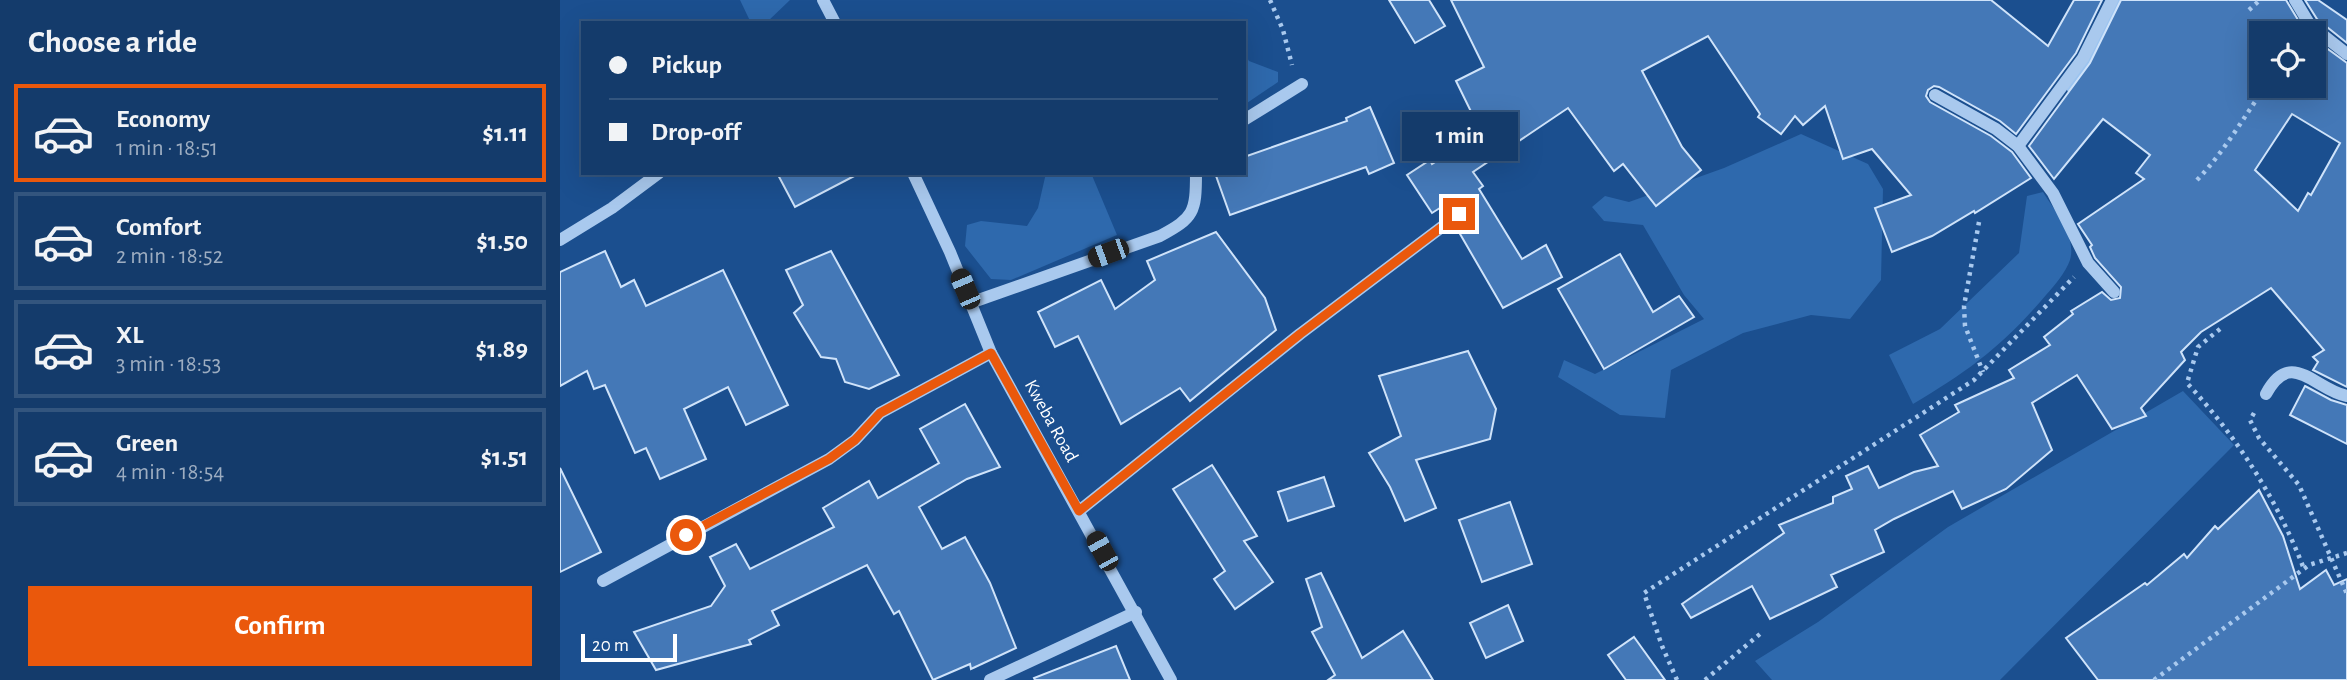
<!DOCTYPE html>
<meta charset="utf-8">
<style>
body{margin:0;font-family:"Alegreya Sans",sans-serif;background:#1d4271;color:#f1f3f6;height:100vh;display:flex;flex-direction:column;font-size:26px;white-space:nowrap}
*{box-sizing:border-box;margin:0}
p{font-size:23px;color:#9dadc1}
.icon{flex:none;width:38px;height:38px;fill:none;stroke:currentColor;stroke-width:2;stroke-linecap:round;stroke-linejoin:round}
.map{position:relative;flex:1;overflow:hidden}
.sheet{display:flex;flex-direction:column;background:#143b6b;width:560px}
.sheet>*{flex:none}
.banner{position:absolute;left:21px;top:21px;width:665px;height:154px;border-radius:0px;box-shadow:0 7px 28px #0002,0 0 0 2px #33557e;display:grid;align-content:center;height:154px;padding:0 28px;background:#143b6b}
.fabs{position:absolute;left:1689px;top:21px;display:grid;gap:14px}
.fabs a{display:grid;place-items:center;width:77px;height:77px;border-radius:0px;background:#143b6b;box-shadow:0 7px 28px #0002,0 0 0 2px #33557e;font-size:35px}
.scale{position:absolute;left:21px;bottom:18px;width:96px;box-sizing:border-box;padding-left:7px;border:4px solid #fff;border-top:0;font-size:19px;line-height:24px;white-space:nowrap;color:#fff;-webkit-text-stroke:5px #1b4f8f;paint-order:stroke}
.end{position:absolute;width:32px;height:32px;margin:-16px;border:9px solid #ea580c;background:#fff;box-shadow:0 0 0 4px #fff}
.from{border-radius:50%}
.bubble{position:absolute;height:49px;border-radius:0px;background:#143b6b;box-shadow:0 7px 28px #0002,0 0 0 2px #33557e;font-size:23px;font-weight:700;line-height:49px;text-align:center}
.car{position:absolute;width:21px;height:42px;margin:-21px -10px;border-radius:9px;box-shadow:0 0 5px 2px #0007;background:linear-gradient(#222 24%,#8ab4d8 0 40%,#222 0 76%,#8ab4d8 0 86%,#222 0)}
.banner b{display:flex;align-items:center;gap:24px;height:66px;font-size:26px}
.banner b+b{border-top:2px solid #33557e}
.banner i{width:18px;height:18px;background:#f1f3f6}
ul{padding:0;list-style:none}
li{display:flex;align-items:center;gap:21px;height:98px;margin:0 14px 10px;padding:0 14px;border:4px solid #33557e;border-radius:0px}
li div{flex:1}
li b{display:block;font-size:26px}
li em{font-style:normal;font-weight:700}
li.on{border-color:#ea580c}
li>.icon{width:63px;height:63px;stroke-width:1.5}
h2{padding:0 28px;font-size:32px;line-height:84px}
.button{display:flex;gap:14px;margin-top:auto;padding:14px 28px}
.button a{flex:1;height:80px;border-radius:0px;background:#ea580c;color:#fff;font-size:28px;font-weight:700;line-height:80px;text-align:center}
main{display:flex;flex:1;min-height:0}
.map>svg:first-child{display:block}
</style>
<main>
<section class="sheet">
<h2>Choose a ride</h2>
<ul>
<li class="on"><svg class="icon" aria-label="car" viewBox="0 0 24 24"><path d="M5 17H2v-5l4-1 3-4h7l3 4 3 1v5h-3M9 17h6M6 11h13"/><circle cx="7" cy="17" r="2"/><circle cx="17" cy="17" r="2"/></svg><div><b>Economy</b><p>1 min · 18:51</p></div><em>$1.11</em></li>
<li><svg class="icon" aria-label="car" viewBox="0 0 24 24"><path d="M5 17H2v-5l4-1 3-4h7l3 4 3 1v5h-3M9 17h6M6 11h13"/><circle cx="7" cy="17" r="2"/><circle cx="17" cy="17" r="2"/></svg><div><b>Comfort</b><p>2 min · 18:52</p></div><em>$1.50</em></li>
<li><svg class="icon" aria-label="car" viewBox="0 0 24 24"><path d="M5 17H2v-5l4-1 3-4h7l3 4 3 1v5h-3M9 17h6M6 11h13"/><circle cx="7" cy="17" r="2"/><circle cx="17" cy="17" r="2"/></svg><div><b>XL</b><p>3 min · 18:53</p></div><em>$1.89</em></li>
<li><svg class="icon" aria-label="car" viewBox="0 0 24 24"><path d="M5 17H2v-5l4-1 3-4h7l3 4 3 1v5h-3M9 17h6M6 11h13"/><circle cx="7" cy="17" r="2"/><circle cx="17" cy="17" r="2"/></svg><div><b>Green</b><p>4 min · 18:54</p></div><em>$1.51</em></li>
</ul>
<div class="button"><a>Confirm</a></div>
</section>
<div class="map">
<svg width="1787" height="680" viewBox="0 0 1787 680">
<rect width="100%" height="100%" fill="#1b4f8f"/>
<g fill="#2e69ad">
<path d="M180 0H230L206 23H191Z"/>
<path d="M684 53 689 61 718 72V82L684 105Z"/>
<path d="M1241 134 1308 164 1323 189 1321 280 1290 319 1251 315 1183 333 1111 370 1105 418 1060 415 998 377 1004 360 1035 374 1144 319 1124 295 1083 225 1044 221 1032 207 1045 196 1069 202 1164 168Z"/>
<path d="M486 173H531L557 235 451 280 431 279 405 246 407 225 421 221 467 226 478 208Z"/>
<path d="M1483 192C1494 210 1517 236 1510 260 1506 272 1494 286 1486 295 1444 345 1409 371 1353 404L1329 355 1380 329 1459 253 1467 196Z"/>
<path d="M1623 391 1674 445 1440 680H1212L1195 661 1258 622 1388 527Z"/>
</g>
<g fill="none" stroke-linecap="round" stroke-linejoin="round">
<path stroke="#9cc4f0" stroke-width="10" d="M1512 89 1535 55 1558 0"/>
</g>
<g fill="#4478b7" stroke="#cfe3fa" stroke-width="2" fill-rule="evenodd">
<path d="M829 0H869L885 26 855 43Z"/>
<path d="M891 0H1431L1488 46 1514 0H1542L1516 53 1456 134 1440 121 1379 87 1374 86 1368 90 1366 96 1370 102 1431 136 1452 152 1471 178 1415 213 1414 211 1372 236 1332 252 1315 208 1351 195 1312 149 1283 159 1265 106 1243 125 1235 116 1221 134 1198 117 1200 114 1148 36 1082 71 1122 147 1141 170 1096 206 1063 164 1054 171 1008 108 913 172 923 186 919 189 962 259 986 245 1002 277 943 308 896 227 907 218 906 209 897 205 887 212 883 206 872 213 847 175 870 160 872 164 921 132 896 81 924 67Z"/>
<path d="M1561 0H1726L1746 33H1701V86H1754V39L1787 63V387L1753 370 1758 362 1753 357 1764 350 1711 288 1641 332 1621 352 1625 360 1581 408 1586 416 1552 429 1517 375 1472 403 1492 450 1446 489 1402 509 1393 491 1334 519 1315 530 1324 552 1271 575 1277 587 1210 619 1192 586 1131 618 1122 604 1224 533 1219 525 1273 503V497L1292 489 1286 476 1308 466 1319 488 1354 472 1378 466 1360 435 1399 412 1395 405 1454 378 1449 370 1490 345 1484 337 1513 314 1511 311 1542 292 1551 300 1560 298 1561 287 1535 258 1530 247 1532 245 1518 224 1584 179 1576 173 1590 155 1543 119 1494 179 1469 146 1530 63ZM1732 114 1780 143 1751 195 1748 193 1738 211 1695 170Z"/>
<path d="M1745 0H1758L1787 20V43L1757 19Z"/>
<path d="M810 107 834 163 809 174 806 167 670 215 655 173H684V157L787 121 786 118Z"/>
<path d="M217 173H300L235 207Z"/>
<path d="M656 232 705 298 716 330 630 401 620 388 561 424 518 336 495 347 478 312 541 280 555 309 595 280 587 261Z"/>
<path d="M45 251 61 287 74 280 86 306 163 270 228 405 186 425 168 387 124 409 146 459 100 479 86 448 75 453 45 385 34 389 27 371 0 386V272Z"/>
<path d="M271 251 339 375 309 389 285 382 276 359 261 357 234 313 243 305 226 270Z"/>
<path d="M1060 254 1093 312 1119 296 1134 317 1044 369 998 289Z"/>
<path d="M908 351 936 409 930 439 856 460 876 508 845 521 830 487 809 453 841 436 819 376Z"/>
<path d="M1745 386 1771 400 1787 405V444L1730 415Z"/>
<path d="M405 404 440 467 407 479 359 507 382 549 405 537 430 583 456 648 411 669 410 664 373 680 339 611 334 614 307 565 212 611 219 625 189 640 191 644 96 670 74 632 151 606 165 586 150 557 176 544 190 569 274 527 263 508 309 481 318 498 379 463 360 429Z"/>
<path d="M652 465 697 536 684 541 713 582 675 609 654 579 665 571 613 489Z"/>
<path d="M0 468 41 552 0 572Z"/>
<path d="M764 477 774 506 728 521 718 492Z"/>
<path d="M1699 490 1723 536 1740 589 1766 570 1774 585 1787 579V680H1538L1506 638 1585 583 1587 585 1624 554 1627 558 1655 526 1658 529Z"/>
<path d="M950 502 972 564 922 582 899 520Z"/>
<path d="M761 573 802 658 843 631 873 680H768L775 675 752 632 762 627 746 579Z"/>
<path d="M948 605 963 641 926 658 910 623Z"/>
<path d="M1074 637 1105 680H1066L1048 655Z"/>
<path d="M556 646 570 680H475L474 678Z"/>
</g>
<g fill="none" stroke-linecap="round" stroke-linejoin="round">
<g stroke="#a9c9ee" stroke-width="4.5" stroke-dasharray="3.5 5" stroke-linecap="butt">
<path d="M710 0 723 30 732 65"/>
<path d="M1689 10 1700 0"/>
<path d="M1637 180C1665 151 1683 118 1706 86"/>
<path d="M1419 222 1404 306 1405 326 1423 372"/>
<path d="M1660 329 1638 347 1627 383C1677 437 1717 499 1744 569"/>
<path d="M1694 413 1690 420 1699 438 1739 485 1787 594"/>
<path d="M1117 680 1102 646 1084 593 1414 380 1514 277"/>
<path d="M1145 680 1200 634"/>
<path d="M1594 680 1749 565 1787 553"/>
</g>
<g stroke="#a9c9ee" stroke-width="12">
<path d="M263 0 275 23"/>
<path d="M1735 0 1750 25 1787 54"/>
<path d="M1375 95 1436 129 1458 146 1493 193 1528 263 1554 292"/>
<path d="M684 120 742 84"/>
<path d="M1458 146 1523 58 1552 0"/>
<path d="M353 173 390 252 431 353 611 680"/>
<path d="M0 240 52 208 99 173"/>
<path d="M410 303 600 236C634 218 636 212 636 173"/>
<path d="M1706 394C1731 347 1755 390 1787 396"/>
<path d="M519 511 740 334 899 214"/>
<path d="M43 581 269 459 295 440 320 413 431 353"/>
<path d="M430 680 576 612"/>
</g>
</g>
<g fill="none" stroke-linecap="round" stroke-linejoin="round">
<path stroke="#ea580c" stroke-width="9" d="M126 535 269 459 295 440 320 413 431 353 519 511 740 334 899 214"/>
</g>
<g text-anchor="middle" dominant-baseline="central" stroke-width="5" stroke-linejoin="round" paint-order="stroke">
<g font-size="19" fill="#fff" stroke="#1b4f8f">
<text transform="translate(491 421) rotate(61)">Kweba Road</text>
</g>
</g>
</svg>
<div class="fabs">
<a><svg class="icon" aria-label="locate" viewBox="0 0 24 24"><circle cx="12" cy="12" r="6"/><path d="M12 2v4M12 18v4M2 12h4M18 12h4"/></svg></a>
</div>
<div class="scale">20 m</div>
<i class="end from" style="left:126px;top:535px"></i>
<i class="end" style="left:899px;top:214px"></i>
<div class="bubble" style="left:842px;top:112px;width:116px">1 min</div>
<i class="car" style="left:548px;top:253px;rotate:250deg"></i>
<i class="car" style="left:405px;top:289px;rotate:337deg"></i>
<i class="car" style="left:542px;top:551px;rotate:331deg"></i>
<div class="banner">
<b><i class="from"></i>Pickup</b>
<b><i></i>Drop-off</b>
</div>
</div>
</main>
